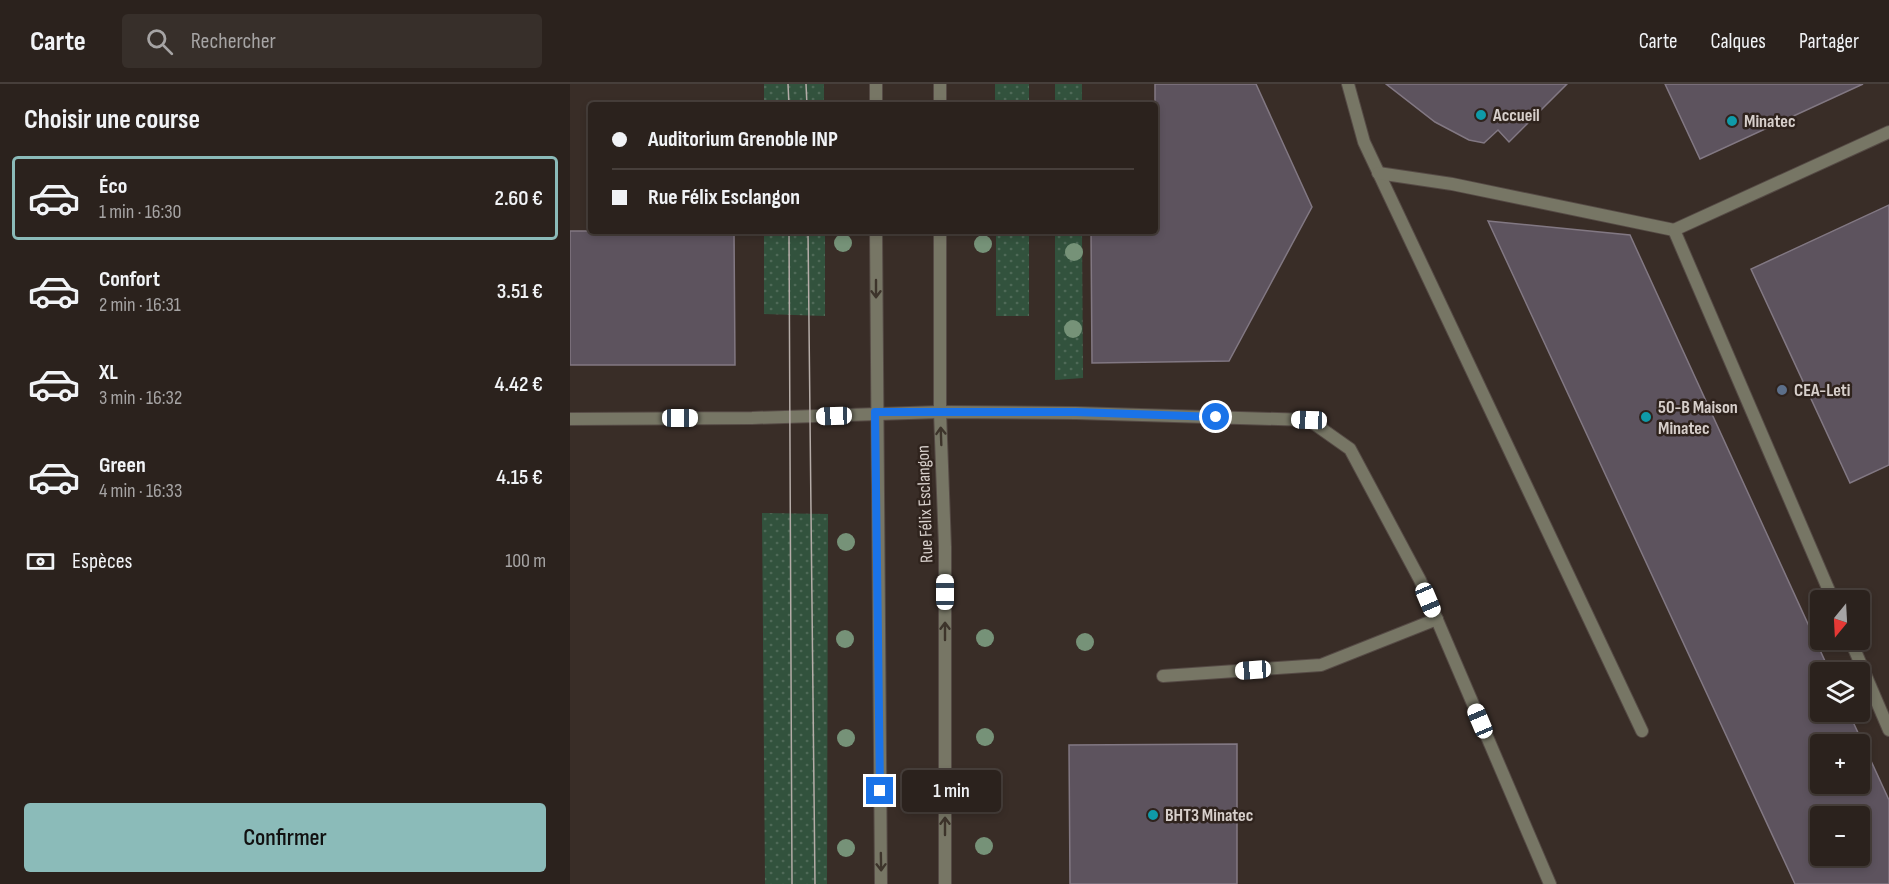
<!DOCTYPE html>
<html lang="fr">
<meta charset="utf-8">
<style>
body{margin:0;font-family:"Sofia Sans Condensed",sans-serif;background:#372f2a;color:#f1f3f6;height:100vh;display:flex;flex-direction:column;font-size:22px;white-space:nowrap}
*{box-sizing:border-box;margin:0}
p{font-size:20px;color:#a6a4a4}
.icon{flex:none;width:33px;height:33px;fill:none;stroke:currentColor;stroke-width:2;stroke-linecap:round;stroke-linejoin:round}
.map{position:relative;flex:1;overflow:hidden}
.details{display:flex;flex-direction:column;background:#2b221d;width:570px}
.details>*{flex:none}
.guide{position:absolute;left:18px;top:18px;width:570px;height:132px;border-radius:6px;box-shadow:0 3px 9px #0003,0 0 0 2px #473f3b;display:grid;align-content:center;height:132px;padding:0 24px;background:#2b221d}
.needle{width:39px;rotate:198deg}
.tools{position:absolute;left:1240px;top:506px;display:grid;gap:12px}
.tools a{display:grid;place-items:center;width:60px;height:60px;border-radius:6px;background:#2b221d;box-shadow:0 3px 9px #0003,0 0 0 2px #473f3b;font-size:30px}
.end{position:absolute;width:27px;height:27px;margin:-14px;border:8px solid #1a73e8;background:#fff;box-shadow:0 0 0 3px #fff}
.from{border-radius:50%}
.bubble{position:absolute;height:42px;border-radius:6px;background:#2b221d;box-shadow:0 3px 9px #0003,0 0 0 2px #473f3b;font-size:20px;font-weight:600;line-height:42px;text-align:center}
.car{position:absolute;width:18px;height:36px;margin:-18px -9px;border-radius:8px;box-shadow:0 0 4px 2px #0007;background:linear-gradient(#fff 24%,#345 0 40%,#fff 0 76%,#345 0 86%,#fff 0)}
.guide b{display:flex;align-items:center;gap:21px;height:57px;font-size:22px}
.guide b+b{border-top:2px solid #473f3b}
.guide i{width:15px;height:15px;background:#f1f3f6}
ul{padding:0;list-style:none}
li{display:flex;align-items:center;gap:18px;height:84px;margin:0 12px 9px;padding:0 12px;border:3px solid transparent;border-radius:6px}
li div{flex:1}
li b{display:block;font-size:22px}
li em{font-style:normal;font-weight:600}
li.on{border-color:#8bbbb9}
li>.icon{width:54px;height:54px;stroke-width:1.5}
h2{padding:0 24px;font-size:27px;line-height:72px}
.pay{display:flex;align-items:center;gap:15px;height:66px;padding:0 24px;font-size:22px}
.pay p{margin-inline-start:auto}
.action{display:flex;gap:12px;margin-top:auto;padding:12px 24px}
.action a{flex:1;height:69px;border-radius:6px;background:#8bbbb9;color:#111;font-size:24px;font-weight:600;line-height:69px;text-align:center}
header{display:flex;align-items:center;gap:36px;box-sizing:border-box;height:84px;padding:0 30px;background:#2b221d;border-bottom:2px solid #473f3b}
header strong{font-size:28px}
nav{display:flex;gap:33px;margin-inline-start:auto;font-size:21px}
.search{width:420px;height:54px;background:#372f2a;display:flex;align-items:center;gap:15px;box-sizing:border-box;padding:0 21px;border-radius:6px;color:#a6a4a4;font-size:22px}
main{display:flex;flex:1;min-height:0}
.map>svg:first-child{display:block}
</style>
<header>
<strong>Carte</strong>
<div class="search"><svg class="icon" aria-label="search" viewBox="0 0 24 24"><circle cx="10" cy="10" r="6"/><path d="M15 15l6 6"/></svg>Rechercher</div>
<nav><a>Carte</a><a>Calques</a><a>Partager</a></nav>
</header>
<main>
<section class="details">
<h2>Choisir une course</h2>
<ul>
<li class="on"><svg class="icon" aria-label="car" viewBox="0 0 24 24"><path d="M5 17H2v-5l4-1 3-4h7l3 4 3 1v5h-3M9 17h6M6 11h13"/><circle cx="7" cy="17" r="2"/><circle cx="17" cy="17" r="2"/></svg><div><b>Éco</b><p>1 min · 16:30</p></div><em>2.60 €</em></li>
<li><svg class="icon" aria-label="car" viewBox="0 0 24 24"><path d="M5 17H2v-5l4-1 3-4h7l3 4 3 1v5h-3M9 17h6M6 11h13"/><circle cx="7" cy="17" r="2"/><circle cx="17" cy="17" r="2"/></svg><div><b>Confort</b><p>2 min · 16:31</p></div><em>3.51 €</em></li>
<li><svg class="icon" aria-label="car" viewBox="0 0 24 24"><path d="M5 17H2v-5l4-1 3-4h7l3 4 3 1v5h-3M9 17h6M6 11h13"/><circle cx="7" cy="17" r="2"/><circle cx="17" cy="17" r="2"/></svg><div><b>XL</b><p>3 min · 16:32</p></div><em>4.42 €</em></li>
<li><svg class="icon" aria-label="car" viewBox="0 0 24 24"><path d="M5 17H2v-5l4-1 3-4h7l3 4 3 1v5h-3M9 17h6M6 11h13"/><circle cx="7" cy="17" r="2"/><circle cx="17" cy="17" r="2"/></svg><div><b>Green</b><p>4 min · 16:33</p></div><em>4.15 €</em></li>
</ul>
<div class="pay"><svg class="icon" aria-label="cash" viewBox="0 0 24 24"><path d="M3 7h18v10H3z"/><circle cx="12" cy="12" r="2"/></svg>Espèces<p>100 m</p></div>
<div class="action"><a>Confirmer</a></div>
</section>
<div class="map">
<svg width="1319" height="800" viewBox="0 0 1319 800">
<defs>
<pattern id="grass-dots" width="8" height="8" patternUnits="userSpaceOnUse" patternTransform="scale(1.5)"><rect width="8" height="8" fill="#32523d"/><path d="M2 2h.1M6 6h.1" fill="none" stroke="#4f6a58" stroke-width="1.8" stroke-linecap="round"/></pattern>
</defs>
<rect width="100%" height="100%" fill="#392d27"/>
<g fill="url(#grass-dots)">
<rect x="194" y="0" width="60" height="21"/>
<rect x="425" y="0" width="34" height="21"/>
<rect x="485" y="0" width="27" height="21"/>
<path d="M194 147H255V232L194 230Z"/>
<rect x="426" y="147" width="33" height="85"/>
<path d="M485 147H512L513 294 485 296Z"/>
<path d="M192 429 258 430 257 800H195Z"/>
</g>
<g fill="#5d535e" stroke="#827883" stroke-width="1.5" fill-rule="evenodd">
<path d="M585 0H686L742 123 659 277 522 279 521 147H585Z"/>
<path d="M816 0H997L939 58 928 46 914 59 899 56 865 38Z"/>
<path d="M1095 0H1293L1130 75Z"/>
<path d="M1319 121V381L1280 399 1181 185Z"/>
<path d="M918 137 1060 151 1260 588H1251V627H1278L1319 716V800H1225ZM1251 660H1290V699H1251ZM1251 732H1290V771H1251Z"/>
<path d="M0 147H164L165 281H0Z"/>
<path d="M667 660V800H500L499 661Z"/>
</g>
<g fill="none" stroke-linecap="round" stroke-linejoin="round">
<g stroke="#554a45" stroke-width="14">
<g id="service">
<path d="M778 0 794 58 1072 647"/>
<path d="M808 89 882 100 1104 146"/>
<path d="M0 335 182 334 370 328 506 329 739 336 780 365 850 496 980 800"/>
<path d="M1263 516 1104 146 1319 48"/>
<path d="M1280 555 1319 646"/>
<path d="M593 592 751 581 867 535"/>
</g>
</g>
<g stroke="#554a45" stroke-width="14">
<g id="tertiary">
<path d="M306 21V0"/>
<path d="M370 21V0"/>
<path d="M306 147 311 800"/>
<path d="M370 147V328L375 463V800"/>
</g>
</g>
<use href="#service" stroke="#777665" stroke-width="12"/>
<use href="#tertiary" stroke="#777665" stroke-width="12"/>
<g stroke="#b5aca8" stroke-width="1.5">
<path d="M218 0 219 21"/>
<path d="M236 0 237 21"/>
<path d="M219 147 222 800"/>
<path d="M238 147 245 800"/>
</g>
</g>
<g fill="#769278">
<circle cx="273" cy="159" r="9"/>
<circle cx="413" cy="160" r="9"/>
<circle cx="504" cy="168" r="9"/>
<circle cx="503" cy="245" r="9"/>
<circle cx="276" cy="458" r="9"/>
<circle cx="415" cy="554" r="9"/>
<circle cx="275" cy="555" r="9"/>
<circle cx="515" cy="558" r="9"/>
<circle cx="415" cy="653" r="9"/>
<circle cx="276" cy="654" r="9"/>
<circle cx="414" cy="762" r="9"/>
<circle cx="276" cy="764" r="9"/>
</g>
<defs><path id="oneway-shaft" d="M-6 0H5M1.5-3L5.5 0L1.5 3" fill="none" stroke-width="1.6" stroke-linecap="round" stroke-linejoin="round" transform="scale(1.5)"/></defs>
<g stroke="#3d342b">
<use href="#oneway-shaft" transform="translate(306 205) rotate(90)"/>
<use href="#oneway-shaft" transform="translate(371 352) rotate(-92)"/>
<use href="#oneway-shaft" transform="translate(375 547) rotate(-90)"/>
<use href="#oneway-shaft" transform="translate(375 742) rotate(-90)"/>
<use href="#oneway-shaft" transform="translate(311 778) rotate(89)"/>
</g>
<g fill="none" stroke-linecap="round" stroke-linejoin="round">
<path stroke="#1a73e8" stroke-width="8" d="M310 707 305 328H506L646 333"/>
</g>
<g fill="#0f9aa8" stroke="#2f231d" stroke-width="2">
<circle cx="911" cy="31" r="6"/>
<circle cx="1162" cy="37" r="6"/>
<circle cx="1076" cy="333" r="6"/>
<circle cx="583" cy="731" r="6"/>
</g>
<circle fill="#5c6f8a" stroke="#2f231d" stroke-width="2" cx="1212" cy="306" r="6"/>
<g text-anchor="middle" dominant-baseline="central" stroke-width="5" stroke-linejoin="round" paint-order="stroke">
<g font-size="18" font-weight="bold" fill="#d7cfcb" stroke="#2f231d" text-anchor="start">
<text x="923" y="31">Accueil</text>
<text x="1174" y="37">Minatec</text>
<text x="1224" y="306">CEA-Leti</text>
<text x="1088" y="323">50-B Maison<tspan x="1088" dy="21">Minatec</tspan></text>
<text x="595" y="731">BHT3 Minatec</text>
</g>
<g font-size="18" fill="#d7cfcb" stroke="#2f231d">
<text transform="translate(355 420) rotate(-92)">Rue Félix Esclangon</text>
</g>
</g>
</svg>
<div class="tools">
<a><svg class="needle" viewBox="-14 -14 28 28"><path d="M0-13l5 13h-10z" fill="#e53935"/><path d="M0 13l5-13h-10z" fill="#a6a4a4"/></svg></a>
<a><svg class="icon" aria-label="layers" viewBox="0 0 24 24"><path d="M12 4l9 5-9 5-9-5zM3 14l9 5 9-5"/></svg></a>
<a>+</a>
<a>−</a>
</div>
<i class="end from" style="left:646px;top:333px"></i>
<i class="end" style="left:310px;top:707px"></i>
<div class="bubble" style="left:332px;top:686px;width:99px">1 min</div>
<i class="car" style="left:264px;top:332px;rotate:268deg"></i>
<i class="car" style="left:110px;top:334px;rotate:90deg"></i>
<i class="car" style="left:739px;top:336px;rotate:272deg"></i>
<i class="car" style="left:375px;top:508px;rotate:0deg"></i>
<i class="car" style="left:858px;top:516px;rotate:157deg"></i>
<i class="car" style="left:683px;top:586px;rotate:266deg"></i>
<i class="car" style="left:910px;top:637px;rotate:337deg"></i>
<div class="guide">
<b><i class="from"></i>Auditorium Grenoble INP</b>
<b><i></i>Rue Félix Esclangon</b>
</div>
</div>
</main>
